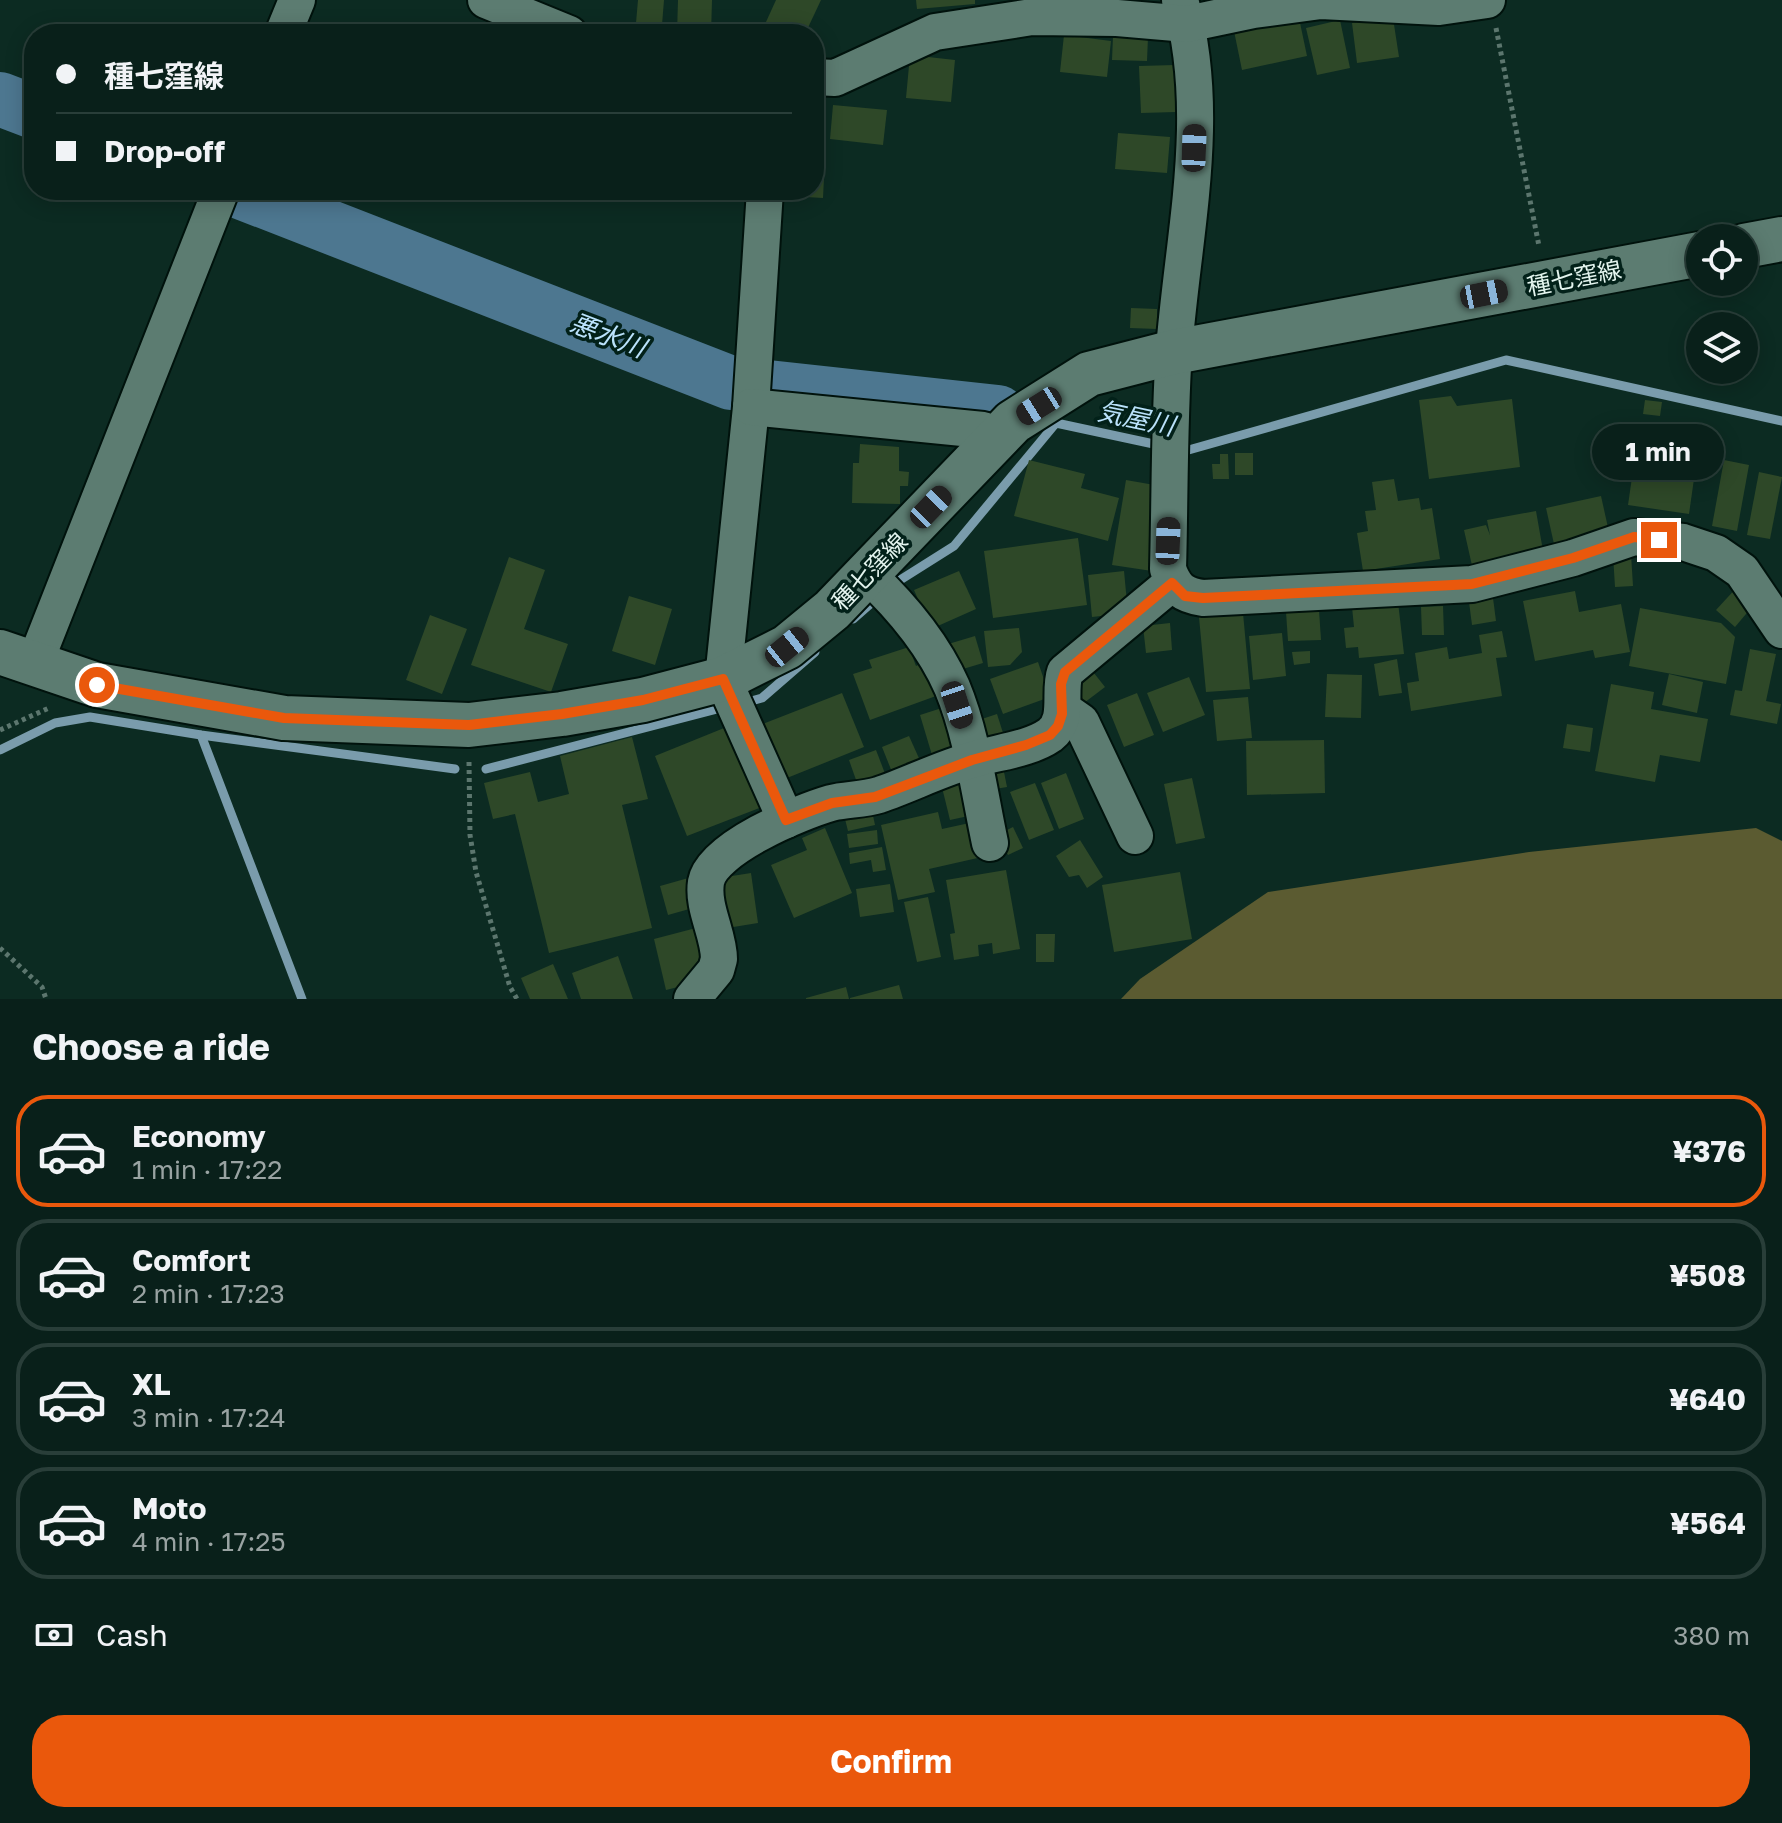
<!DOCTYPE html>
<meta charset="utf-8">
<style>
body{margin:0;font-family:"Golos Text","Noto Sans JP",sans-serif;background:#122823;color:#f1f3f6;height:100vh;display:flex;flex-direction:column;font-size:30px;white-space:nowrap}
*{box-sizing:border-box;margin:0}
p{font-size:26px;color:#99a3a2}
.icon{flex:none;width:44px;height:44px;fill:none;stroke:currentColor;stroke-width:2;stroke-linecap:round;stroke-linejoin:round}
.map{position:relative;height:999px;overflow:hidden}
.sheet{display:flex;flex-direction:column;background:#09201a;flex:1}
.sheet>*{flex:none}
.banner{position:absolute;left:24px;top:24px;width:800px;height:176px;border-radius:32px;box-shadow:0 4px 20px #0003,0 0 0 2px #293e39;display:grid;align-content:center;height:176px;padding:0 32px;background:#09201a}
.tools{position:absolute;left:1686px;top:224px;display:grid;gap:16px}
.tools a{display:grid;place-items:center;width:72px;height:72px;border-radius:50%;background:#09201a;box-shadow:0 4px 20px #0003,0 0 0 2px #293e39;font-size:40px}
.end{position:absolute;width:36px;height:36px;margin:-18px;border:10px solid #ea580c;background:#fff;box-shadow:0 0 0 4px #fff}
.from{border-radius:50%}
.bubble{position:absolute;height:56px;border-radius:28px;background:#09201a;box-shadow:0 4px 20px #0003,0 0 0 2px #293e39;font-size:26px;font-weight:700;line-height:56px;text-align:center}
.car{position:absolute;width:24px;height:48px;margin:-24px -12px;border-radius:10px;box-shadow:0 0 6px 2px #0007;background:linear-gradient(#222 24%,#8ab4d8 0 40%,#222 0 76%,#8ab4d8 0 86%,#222 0)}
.banner b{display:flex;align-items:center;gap:28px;height:76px;font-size:30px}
.banner b+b{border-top:2px solid #293e39}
.banner i{width:20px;height:20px;background:#f1f3f6}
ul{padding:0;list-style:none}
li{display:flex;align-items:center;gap:24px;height:112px;margin:0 16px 12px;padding:0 16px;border:4px solid #293e39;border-radius:32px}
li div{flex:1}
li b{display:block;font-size:30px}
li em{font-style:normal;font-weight:700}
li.current{border-color:#ea580c}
li>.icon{width:72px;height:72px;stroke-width:1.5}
h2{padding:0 32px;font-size:36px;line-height:96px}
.pay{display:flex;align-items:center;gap:20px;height:88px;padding:0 32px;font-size:30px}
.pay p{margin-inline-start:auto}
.action{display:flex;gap:16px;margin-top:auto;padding:16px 32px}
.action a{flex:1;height:92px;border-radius:32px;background:#ea580c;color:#fff;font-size:32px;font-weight:700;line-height:92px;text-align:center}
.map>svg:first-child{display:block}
</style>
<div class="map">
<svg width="1782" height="999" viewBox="0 0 1782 999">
<rect width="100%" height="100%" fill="#0c2b22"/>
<path fill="#5b5b31" d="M1756 828 1782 841V999H1121L1140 979 1268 892 1529 852Z"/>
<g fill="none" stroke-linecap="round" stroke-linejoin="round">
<g stroke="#7a9cac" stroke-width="9">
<path d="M1177 449 1185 451 1506 360 1782 421"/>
<path d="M889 587 954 546 1056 423 1163 446"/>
<path d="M853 619 878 597"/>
<path d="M744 703 762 698 815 652"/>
<path d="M201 735 302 999"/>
<path d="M0 750 55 723 90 717 201 735 455 769"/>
<path d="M486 769 725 707"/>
</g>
<g stroke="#4d7790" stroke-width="54">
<path d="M0 99 34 112"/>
<path d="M235 190 731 383 998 412"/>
</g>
</g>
<g fill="#2e4828">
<path d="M638 0H664L662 25 636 23Z"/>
<path d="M678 0H712L711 34H677Z"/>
<path d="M776 0H821L805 34H763L761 33Z"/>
<path d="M916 0H975V4L917 9Z"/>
<path d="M1299 18 1307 56 1242 70 1234 31Z"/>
<path d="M1393 18 1399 57 1357 63 1352 23Z"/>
<path d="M1340 20 1350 68 1317 75 1306 28Z"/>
<path d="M1064 35 1111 41 1107 77 1060 72Z"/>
<path d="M1113 36 1148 37 1147 61 1112 60Z"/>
<path d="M910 55 955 60 951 102 906 98Z"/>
<path d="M1175 65 1176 112 1141 113 1139 66Z"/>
<path d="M833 105 887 110 883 145 830 139Z"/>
<path d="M1118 133 1170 137 1167 173 1115 169Z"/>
<path d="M814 138H826L823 198 789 196V190H814Z"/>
<path d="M1131 308 1157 309V329L1130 328Z"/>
<path d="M1451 396 1457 406 1512 399 1520 467 1429 479 1419 400Z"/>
<path d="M1645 400 1662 402 1660 416 1643 414Z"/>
<path d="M1639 429 1700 437 1689 514 1628 505Z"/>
<path d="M860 444 899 447V471L909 472 908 486H900V504L852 503 853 463H859Z"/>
<rect x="1235" y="453" width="18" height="22"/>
<path d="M1220 454H1228L1229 479H1213L1212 464H1220Z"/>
<path d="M1029 460 1085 474 1081 488 1119 498 1108 541 1014 516Z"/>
<path d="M1724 460 1749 465 1737 531 1712 526Z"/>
<path d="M1759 472 1782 477 1770 539 1747 535Z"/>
<path d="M1394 479 1398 501 1419 498 1421 510 1432 508 1440 559 1363 571 1357 533 1368 531 1365 511 1376 510 1372 482Z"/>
<path d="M1126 480 1166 487 1152 571 1112 565Z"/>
<path d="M1601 496 1609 532 1554 544 1546 508Z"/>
<path d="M1536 511 1545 562 1473 570 1464 530 1486 525 1490 535 1487 520Z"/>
<path d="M1078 538 1087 605 993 618 984 551Z"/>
<path d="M1631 554 1633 586 1615 587 1613 555Z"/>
<path d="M509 557 545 570 524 629 568 644 551 692 471 665Z"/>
<path d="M959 571 976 609 931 629 914 590Z"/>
<path d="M1124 571 1128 613 1092 617 1088 575Z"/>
<path d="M1739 585 1757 601 1735 627 1716 610Z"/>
<path d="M1575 591 1579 612 1621 604 1630 652 1595 658 1593 650 1535 661 1523 601Z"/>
<path d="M629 596 672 609 655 665 612 651Z"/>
<path d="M1493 598 1496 621 1472 625 1469 602Z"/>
<path d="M1398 602 1404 654 1359 658 1358 647 1346 648 1344 628 1354 627 1352 607Z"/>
<path d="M1443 606 1444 635H1422L1421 607Z"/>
<path d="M1640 608 1721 623 1735 637 1726 684 1629 666Z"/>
<path d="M1319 610 1321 640 1288 641 1286 612Z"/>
<path d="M1243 613 1250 689 1206 692 1199 617Z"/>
<path d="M430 615 467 629 442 694 406 680Z"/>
<path d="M1170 623 1172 650 1146 653 1143 626Z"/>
<path d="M1019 628 1022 652 1010 665 988 667 984 631Z"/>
<path d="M1502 631 1507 657 1496 658 1502 696 1411 711 1407 683 1419 681 1415 653 1447 647 1449 659 1482 653 1479 635Z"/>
<path d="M1282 633 1286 676 1253 680 1249 636Z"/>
<path d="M975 636 983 663 953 672 945 645Z"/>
<path d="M909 647 916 666 924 662 936 696 870 720 853 674 872 668 869 660Z"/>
<path d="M1750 649 1776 654 1766 701 1781 704 1777 724 1730 715 1735 690 1742 691Z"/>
<path d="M1310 651V663L1294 665 1292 652Z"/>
<path d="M1397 659 1402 693 1379 696 1374 664Z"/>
<path d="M1038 662 1050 697 1003 714 990 679Z"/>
<path d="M1090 668 1105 687 1080 706 1065 688Z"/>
<path d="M1327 674 1362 675 1361 718 1325 717Z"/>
<path d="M1669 674 1703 682 1697 713 1662 705Z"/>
<path d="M1189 677 1205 715 1163 732 1147 693Z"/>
<path d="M1611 684 1654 692 1651 709 1708 719 1700 762 1660 755 1655 782 1595 771Z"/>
<path d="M842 693 864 747 782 780 760 725Z"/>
<path d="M1137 693 1154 735 1124 747 1107 705Z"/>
<path d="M1248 697 1252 738 1217 741 1213 700Z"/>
<path d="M948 706 963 756 935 765 920 715Z"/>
<path d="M997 714 1004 736 981 743 973 722Z"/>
<path d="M1567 724 1593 728 1590 752 1563 748Z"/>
<path d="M729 726 762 807 687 836 655 756Z"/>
<path d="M909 736 922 765 894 777 882 747Z"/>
<path d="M632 737 648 799 622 805 652 928 549 953 515 814 493 819 484 783 530 772 538 802 569 794 560 756Z"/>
<path d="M1324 740 1325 793 1247 795 1246 741Z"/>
<path d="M876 750 889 784 861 794 849 760Z"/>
<path d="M1001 757 1007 787 983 791Z"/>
<path d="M962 769 973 815 950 820 939 775Z"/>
<path d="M1066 773 1084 819 1059 829 1041 783Z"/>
<path d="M1192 778 1205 838 1176 844 1164 784Z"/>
<path d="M1035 783 1054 830 1029 840 1010 792Z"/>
<path d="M871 806 875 825 848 831 843 811Z"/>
<path d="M938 812 942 829 974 822 982 857 929 869 935 892 898 900 881 825Z"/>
<path d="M1013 827 1023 848 1008 855 997 835Z"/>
<path d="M825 828 852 893 794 918 771 865 807 850 802 838Z"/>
<path d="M877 830 878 844 849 848 847 834Z"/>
<path d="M1080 840 1103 877 1087 888 1079 875 1069 877 1056 856Z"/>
<path d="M882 847 886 870 873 872 871 860 850 864 849 853Z"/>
<path d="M1006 870 1020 949 993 954 992 943 978 945 979 956 954 960 950 934 955 933 946 880Z"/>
<path d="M1180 872 1192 939 1114 952 1102 885Z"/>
<path d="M751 873 758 923 721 929 713 879Z"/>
<path d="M692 877 700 906 668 915 660 886Z"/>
<path d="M890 884 894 912 860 917 856 889Z"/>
<path d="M928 897 941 957 917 962 904 902Z"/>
<path d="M696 928 705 965 690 984 666 990 654 939Z"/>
<path d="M1036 934H1055L1054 962H1036Z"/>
<path d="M618 956 633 999H581L572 973Z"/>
<path d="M553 964 568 999H530L521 978Z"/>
<path d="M899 985 903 999H850V998Z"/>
<path d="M846 987 849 999H806V998Z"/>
</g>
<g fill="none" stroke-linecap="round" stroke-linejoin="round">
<g stroke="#00120c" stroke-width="40">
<g id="street">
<path d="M486 0 569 34"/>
<path d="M1180 0C1213 114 1183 234 1174 350 1169 423 1170 497 1168 569 1175 589 1183 595 1203 598L1472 584 1573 558 1634 537 1683 542 1716 553 1742 571 1782 630"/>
<path d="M283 34 297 0"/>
<path d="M814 77 835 78 935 32 1032 17 1117 18 1187 24 1254 10 1321 1 1439 7 1487 0"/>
<path d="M765 190 751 407 723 679 786 820"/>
<path d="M751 407 983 430 996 440"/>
<path d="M867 574C901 606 933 644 952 687 972 735 979 791 990 843"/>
<path d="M34 665 221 190"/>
<path d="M1062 714 1071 715 1081 722 1135 836"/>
<path d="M692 999 716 970 719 959C719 934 702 908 706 882 712 848 800 812 831 803 846 799 863 800 879 795 911 784 942 768 975 759 999 752 1030 749 1050 735 1070 720 1058 692 1065 672L1172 583"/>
</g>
</g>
<g stroke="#00120c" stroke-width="48">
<g id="secondary">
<path d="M1744 246 1782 239"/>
<path d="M0 652 97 685 284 718 469 725 562 714 643 700 723 679 787 647 832 610 1013 422 1089 374 1174 352 1700 254"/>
</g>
</g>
<g stroke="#5c766e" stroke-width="5" stroke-dasharray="4 4" stroke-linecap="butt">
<path d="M1496 28 1539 246"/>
<path d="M0 730 49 708"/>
<path d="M469 762 470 835 476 872 510 987 517 999"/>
<path d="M0 948 42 987 46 999"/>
</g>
<use href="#street" stroke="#5c7c71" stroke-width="36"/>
<use href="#secondary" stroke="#5c7c71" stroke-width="44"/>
</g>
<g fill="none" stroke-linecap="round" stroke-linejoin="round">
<path stroke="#ea580c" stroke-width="10" d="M97 685 284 718 469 725 562 714 643 700 723 679 786 820 832 803 875 797 972 760 1026 745 1050 735 1058 726 1062 714 1061 684 1065 672 1172 583 1185 596 1203 598 1472 584 1573 558 1634 537 1659 540"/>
</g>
<g text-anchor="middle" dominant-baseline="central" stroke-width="7" stroke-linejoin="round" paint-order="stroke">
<g font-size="24" fill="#e3f4ee" stroke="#022119">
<text transform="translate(1574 277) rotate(-11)">種七窪線</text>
<text transform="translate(869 571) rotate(-46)">種七窪線</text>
</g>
<g font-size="26" font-style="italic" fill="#bae2fb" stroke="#022119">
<text transform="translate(608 335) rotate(21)">悪水川</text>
<text transform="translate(1136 418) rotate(12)">気屋川</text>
</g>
</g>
</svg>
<div class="tools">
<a><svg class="icon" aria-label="locate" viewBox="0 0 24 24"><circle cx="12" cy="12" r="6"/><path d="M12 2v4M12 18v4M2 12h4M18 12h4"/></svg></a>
<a><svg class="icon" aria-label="layers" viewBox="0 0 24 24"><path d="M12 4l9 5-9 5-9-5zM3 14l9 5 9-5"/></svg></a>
</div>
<i class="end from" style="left:97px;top:685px"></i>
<i class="end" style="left:1659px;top:540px"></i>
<div class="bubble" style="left:1592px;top:424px;width:132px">1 min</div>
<i class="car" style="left:1194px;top:148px;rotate:2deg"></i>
<i class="car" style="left:1484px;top:294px;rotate:79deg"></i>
<i class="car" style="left:1039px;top:406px;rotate:238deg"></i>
<i class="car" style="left:931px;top:507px;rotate:44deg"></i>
<i class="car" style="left:1168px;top:541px;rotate:2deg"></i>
<i class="car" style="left:787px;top:647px;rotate:51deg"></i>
<i class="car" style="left:957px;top:705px;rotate:162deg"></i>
<div class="banner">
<b><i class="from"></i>種七窪線</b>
<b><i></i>Drop-off</b>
</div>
</div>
<section class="sheet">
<h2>Choose a ride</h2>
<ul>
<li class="current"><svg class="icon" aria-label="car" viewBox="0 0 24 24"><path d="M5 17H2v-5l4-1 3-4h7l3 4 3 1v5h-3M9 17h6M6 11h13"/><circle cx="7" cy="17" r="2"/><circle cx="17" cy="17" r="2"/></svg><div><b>Economy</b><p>1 min · 17:22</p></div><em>¥376</em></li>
<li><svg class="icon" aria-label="car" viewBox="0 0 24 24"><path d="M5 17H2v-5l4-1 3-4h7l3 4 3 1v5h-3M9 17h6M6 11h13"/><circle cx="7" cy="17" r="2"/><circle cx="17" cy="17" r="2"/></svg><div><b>Comfort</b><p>2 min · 17:23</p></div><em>¥508</em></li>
<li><svg class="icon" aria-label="car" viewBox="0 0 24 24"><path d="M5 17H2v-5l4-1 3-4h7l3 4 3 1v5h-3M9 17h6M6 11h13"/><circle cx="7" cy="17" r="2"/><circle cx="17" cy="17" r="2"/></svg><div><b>XL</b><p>3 min · 17:24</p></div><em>¥640</em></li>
<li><svg class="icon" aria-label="car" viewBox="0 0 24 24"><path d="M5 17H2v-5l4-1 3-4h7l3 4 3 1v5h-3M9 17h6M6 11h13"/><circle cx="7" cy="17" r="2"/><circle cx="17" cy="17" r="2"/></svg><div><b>Moto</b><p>4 min · 17:25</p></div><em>¥564</em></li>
</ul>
<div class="pay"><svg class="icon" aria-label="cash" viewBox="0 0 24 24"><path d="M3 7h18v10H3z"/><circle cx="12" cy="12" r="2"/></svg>Cash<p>380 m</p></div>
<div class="action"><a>Confirm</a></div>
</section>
